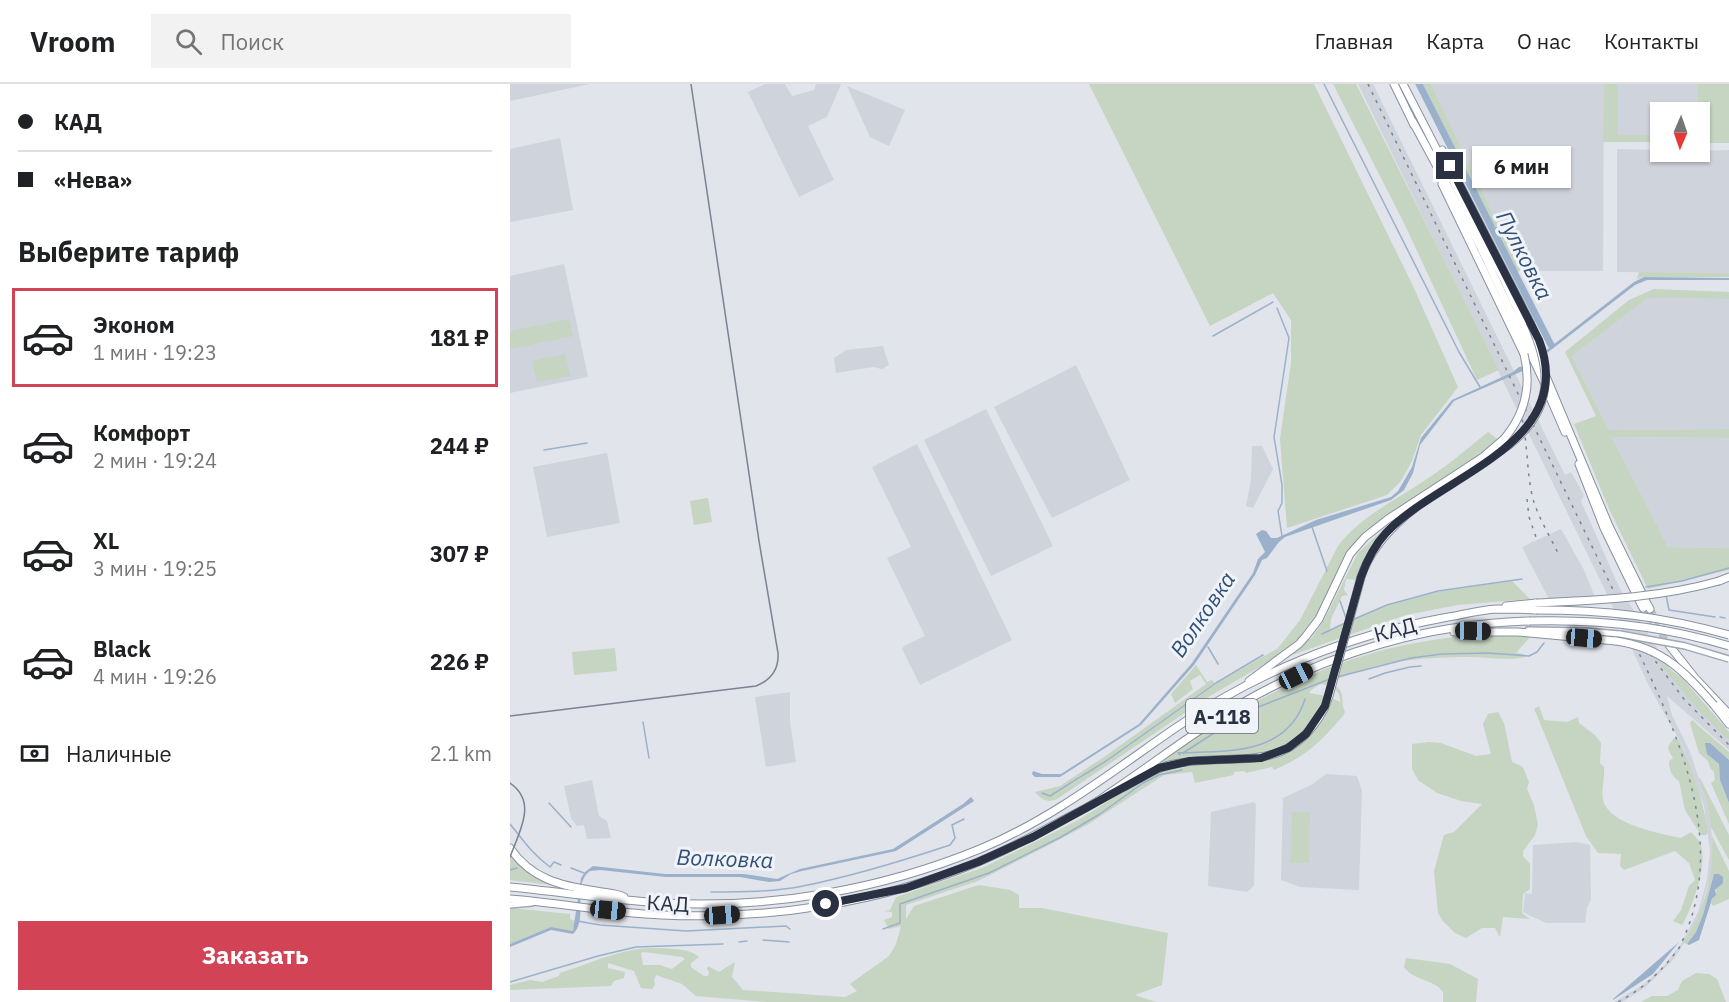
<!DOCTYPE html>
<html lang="ru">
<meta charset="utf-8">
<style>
body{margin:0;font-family:"IBM Plex Sans",sans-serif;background:#f2f2f2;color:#202124;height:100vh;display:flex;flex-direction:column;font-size:22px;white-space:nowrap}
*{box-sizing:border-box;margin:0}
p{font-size:20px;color:#757577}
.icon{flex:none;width:33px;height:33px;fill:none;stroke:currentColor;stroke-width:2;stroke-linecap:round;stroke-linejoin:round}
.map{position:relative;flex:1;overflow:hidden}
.details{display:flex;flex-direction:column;background:#fff;width:510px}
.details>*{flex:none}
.banner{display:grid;align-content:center;height:132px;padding:0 18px;background:#fff}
.needle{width:39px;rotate:182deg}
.buttons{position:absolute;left:1140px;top:18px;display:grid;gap:12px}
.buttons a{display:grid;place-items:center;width:60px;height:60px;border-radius:0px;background:#fff;box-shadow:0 2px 4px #0004;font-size:30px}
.end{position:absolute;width:27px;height:27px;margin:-14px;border:8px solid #293142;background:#fff;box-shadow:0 0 0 3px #fff}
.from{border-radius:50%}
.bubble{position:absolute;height:42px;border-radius:0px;background:#fff;box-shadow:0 2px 4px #0004;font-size:20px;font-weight:700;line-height:42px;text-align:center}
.car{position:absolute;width:18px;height:36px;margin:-18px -9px;border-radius:8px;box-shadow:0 0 4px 2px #0007;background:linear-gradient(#222 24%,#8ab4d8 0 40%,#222 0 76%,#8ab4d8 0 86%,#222 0)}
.banner b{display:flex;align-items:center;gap:21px;height:57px;font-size:22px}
.banner b+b{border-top:2px solid #e0e0e0}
.banner i{width:15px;height:15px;background:#202124}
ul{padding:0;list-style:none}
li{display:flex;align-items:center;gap:18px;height:99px;margin:0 12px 9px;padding:0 6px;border:3px solid transparent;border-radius:0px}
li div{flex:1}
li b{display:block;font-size:22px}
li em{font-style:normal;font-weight:700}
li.current{border-color:#d24355}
li>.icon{width:54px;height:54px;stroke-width:1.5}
h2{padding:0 18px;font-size:27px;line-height:72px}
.pay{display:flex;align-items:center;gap:15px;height:66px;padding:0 18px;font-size:22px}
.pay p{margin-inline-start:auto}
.action{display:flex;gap:12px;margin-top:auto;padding:12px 18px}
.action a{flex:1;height:69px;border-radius:0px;background:#d24355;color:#fff;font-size:24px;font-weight:700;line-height:69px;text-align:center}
header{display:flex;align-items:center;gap:36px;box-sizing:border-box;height:84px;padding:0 30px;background:#fff;border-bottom:2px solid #e0e0e0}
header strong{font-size:28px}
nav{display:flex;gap:33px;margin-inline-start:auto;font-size:21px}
.search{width:420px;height:54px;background:#f2f2f2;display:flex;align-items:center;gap:15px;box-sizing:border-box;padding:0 21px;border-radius:0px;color:#757577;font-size:22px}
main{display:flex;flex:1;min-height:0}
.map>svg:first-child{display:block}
</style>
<header>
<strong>Vroom</strong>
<div class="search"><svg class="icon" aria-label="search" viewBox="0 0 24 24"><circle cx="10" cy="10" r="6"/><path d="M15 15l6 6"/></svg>Поиск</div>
<nav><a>Главная</a><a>Карта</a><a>О нас</a><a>Контакты</a></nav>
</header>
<main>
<section class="details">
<div class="banner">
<b><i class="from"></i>КАД</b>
<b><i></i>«Нева»</b>
</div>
<h2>Выберите тариф</h2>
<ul>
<li class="current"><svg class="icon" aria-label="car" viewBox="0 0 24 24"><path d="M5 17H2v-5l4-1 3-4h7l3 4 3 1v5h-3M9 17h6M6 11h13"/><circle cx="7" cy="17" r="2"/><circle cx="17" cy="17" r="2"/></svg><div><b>Эконом</b><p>1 мин · 19:23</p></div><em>181 ₽</em></li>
<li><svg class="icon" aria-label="car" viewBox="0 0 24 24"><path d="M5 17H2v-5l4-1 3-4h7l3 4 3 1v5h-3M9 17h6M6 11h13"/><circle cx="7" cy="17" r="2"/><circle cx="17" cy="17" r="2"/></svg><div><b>Комфорт</b><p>2 мин · 19:24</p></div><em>244 ₽</em></li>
<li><svg class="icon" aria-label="car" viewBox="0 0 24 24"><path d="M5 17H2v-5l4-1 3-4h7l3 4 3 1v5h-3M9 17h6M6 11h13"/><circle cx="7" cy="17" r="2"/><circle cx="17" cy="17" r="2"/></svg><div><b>XL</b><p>3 мин · 19:25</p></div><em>307 ₽</em></li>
<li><svg class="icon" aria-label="car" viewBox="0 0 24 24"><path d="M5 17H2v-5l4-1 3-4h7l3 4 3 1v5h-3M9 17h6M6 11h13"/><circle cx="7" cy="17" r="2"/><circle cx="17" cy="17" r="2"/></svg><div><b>Black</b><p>4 мин · 19:26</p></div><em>226 ₽</em></li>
</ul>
<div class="pay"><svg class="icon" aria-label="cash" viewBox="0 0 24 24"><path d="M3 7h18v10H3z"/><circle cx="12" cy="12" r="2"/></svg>Наличные<p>2.1 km</p></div>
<div class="action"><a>Заказать</a></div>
</section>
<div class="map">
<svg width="1219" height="918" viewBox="0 0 1219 918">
<rect width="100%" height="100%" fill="#e1e4ea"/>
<g fill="#cfd3dc">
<path d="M0 0H80L0 17Z"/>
<path d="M255 0H275L282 12 304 6 306 0H331L317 33 298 42 324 96 289 113 238 8Z"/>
<path d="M848 0H863L1055 391 1061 388 1074 411 1071 417 1109 503 1161 586 1219 649V666L1157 612 1162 631 1180 668 1197 719 1201 743 1203 763 1201 789 1190 829 1185 842 1164 875 1137 902 1113 918H1104L1133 901 1152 884 1171 860 1188 828 1197 796 1200 768 1194 722 1173 663 1138 600 1095 506Z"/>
<path d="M921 0H1094L1093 187H1010Z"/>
<path d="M1108 0H1219V52H1190V28H1150V51H1108Z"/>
<path d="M337 2 395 26 379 62 360 53Z"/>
<path d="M50 54 63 126 0 138V65Z"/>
<path d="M1107 65 1150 66V68L1219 66V189L1107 188Z"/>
<path d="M54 180 78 293 0 309V192Z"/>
<path d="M1138 214 1219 215V345L1099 346 1062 272Z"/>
<path d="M373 262 379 281 372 285 363 283 326 289 324 274 336 266Z"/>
<path d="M566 281 620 396 542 434 484 323Z"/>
<path d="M476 325 543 462 481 492 414 356Z"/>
<path d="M1100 353 1219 354V464L1158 463Z"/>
<path d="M407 360 502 556 410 601 392 565 394 562 415 552 377 474 401 463 362 383Z"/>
<path d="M742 362H752L763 385 743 424 736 422 741 396Z"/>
<path d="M97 369 110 439 37 453 23 383Z"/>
<path d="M1051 445 1074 486 1085 513 1045 527 1012 463Z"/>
<path d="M280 608V637L286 678 256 683 245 613Z"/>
<path d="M816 690 847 692 852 707 849 806 790 803 771 796 773 714 803 700Z"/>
<path d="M82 696 89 732 97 737 101 754 77 755 74 741 67 742 61 734 54 702Z"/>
<path d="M744 718 746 720 744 802 737 808 698 802 701 728Z"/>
<path d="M1066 758 1080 761 1081 815 1077 824 1075 839H1036L1013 828 1015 809 1022 810 1023 761Z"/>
</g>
<g fill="#c6d4c2" fill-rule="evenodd">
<path d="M579 0H804L903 202 948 303 911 351 902 377 891 397 877 411 777 444 770 355 781 279V236L763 209 700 242Z"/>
<path d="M823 0H846L989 286 967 296 895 141Z"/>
<path d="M913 0H921L1010 187 1007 188Z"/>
<path d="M1094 0H1108V51H1150V58H1093Z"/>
<path d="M1187 0H1219V59H1190Z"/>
<path d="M1129 188 1219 189V193H1133L1127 195Z"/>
<path d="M1144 205 1219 208V215L1138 214 1062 272 1099 346 1219 345V354L1101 353 1158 463 1219 464V486L1138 505 1100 427 1064 340 1086 332 1055 268 1119 216Z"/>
<path d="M59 235 63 252 0 265V247Z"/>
<path d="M55 270 60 292 27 298 22 277Z"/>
<path d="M978 348 990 357 844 461 806 533 783 561 770 571 700 612 547 715C537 719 532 716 525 708L550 702 594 673 696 600 690 591 680 597 683 605 665 619 661 610 686 581 697 598 702 596 705 599 596 676 545 709 537 712 545 710 565 698 706 600 768 564 790 536 828 462C850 433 884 417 914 397 937 382 957 365 978 348Z"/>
<path d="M198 414 202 438 184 441 180 417Z"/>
<path d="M876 443 878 444C863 460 855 476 847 496L836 495 834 506 838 511 832 512 821 535 820 546 877 522 926 508 1002 497 1020 515 948 521 896 531 779 572 802 553 814 536 848 469Z"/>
<path d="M967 551 1020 553 1006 569 1014 570 1015 573C998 577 977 573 960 573 913 573 862 577 820 599 838 607 829 614 835 628L833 632C809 659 798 671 764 686L762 683 736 689 734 687 724 688V691L685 699 682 688 654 691 577 741 537 762 468 797 396 821V835L404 822 469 801 500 806 509 811V824H532L658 849 652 901 625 911 646 918H258L186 912 172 900 146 891 144 896 145 901 142 905 131 904 124 887 98 879V884L115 888 114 894 104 897 101 902 0 906V901L20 896 32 898 49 892 50 889C92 876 117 860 163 865 173 866 181 866 189 873L181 879V883L194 892H198L199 888 197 885 198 882 209 888 225 878 222 893 233 906 335 913 347 907 340 900 379 872 386 860 391 842 379 845 374 836 382 833V828L373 827 380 826 386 813 472 784 529 756 570 735 644 688 667 681 744 678 771 671 794 656 804 647 815 631 822 614 830 618C831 606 821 601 810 600L800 607 799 609 816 612 811 625 795 648 783 658 759 670 649 682C664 665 694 649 713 637 795 587 871 558 967 551ZM134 868 172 873 175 875 162 885 150 881H133L131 869Z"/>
<path d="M105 564 107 587 64 591 62 568Z"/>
<path d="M1146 575 1173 595 1219 648V656L1190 628Z"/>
<path d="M1029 622 1034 636 1057 638 1068 633 1069 639 1085 651 1091 659 1090 679 1094 683C1095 694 1091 705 1093 716 1098 740 1151 750 1171 754L1181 748C1184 751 1188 755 1190 759 1199 777 1182 825 1172 841L1163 837 1171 826 1179 802 1185 796 1179 779 1165 767 1114 786 1110 782 1111 770 1088 769 1076 752 1028 634 1024 625Z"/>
<path d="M988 628 994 639 1002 678 1013 683 1019 698 1017 705 1024 721 1028 741 1025 751 1013 767V772L1020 780V805L1013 810 1012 829 1020 835 993 833 990 853 985 844H972L956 854 945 849 932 836 928 829 924 787 934 751 944 748 972 720 951 717 927 709 908 696 902 685V660L919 658 931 659 966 672 981 670 973 640 978 630Z"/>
<path d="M1182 636 1219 668V676L1208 666 1197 665V670L1209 680 1210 696 1219 719V740L1201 699 1205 696 1204 688 1200 684 1198 677 1189 669 1180 639Z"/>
<path d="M1164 654 1169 656C1183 686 1193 716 1198 748L1196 751H1191L1175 726 1169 697C1162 693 1159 686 1159 677L1163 674 1158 665 1159 661Z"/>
<path d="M1190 694 1219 751V776L1201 743 1197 719 1189 695Z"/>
<path d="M782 728H800L799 779H780Z"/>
<path d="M1202 752 1219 787V815L1203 822 1201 819 1208 802 1204 790 1193 831 1186 848 1177 860 1173 859C1195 827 1204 791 1202 752Z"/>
<path d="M0 766 42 800V801L0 796Z"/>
<path d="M0 824 60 830V835L65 837 63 847 41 843 0 860Z"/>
<path d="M896 874 940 880 968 895 966 918H933V908C924 895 904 897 894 883Z"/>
<path d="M1186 889 1199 890 1207 895 1216 918H1131L1142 912H1157L1168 906 1172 897Z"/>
</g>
<g fill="#9bb1cb">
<path d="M1134 193 1219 194V196H1137L1125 201 1015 286 944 317 910 361 903 389 894 406 881 416 775 453 769 458 757 474 752 476 745 491 684 581 631 641 550 693H525L522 690 523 687 532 690H551L629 640 682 579 743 489 748 475 755 468 746 450 752 446 756 447 761 454H767L806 436 881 413 888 407 902 383 911 354 942 316 1003 288 1009 283 1016 282 1124 198Z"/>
<path d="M1195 659H1200L1219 676V719L1210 696 1209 680 1197 670Z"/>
<path d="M461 713 464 717 386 767 292 787 281 790 270 797 259 798 230 793H156L90 786 80 787C61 801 79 835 63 850L41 846 0 863V860L41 843 63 847 71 794 75 788 83 782 155 790H234L267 795 290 785 383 765 453 720Z"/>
<path d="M1204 790H1209L1213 793V799L1205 806 1206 811 1202 815 1189 856 1179 861 1177 860 1186 848 1193 831Z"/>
<path d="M1169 858 1143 890 1103 916V915Z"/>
</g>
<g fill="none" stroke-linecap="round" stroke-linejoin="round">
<g stroke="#9bb1cb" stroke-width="1.5">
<path d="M814 0 949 268 970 303"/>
<path d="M767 224 779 254 764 353 772 401V419L768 427 772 452"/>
<path d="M703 252 763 218"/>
<path d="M34 366 77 359"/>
<path d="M802 443 817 487"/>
<path d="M1136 503 1172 497 1219 484"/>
<path d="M1156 511 1159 526 1205 533"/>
<path d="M830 517 836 534"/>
<path d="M1210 533 1215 534"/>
<path d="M842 536 877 521 928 507 1012 495"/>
<path d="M812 550 835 539"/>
<path d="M698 563 708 580"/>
<path d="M827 593 901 574 932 570 978 569 1019 572 1027 568 1034 559"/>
<path d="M859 595 875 589 900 583 911 582"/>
<path d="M133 638 139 674"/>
<path d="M673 669 738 627 820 595"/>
<path d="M670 671 668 669C717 667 777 672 795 615"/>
<path d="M532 709 540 712 596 677 706 599 753 571"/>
<path d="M39 719 61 743"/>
<path d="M0 740C14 757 22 770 40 783L44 778 51 781"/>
<path d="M61 784 74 789"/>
<path d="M0 786 7 784"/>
<path d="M201 808C231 808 263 808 293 802 343 792 392 777 440 761L445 754 442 741 454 735"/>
<path d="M67 837 90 841 176 847 276 842 280 845"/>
<path d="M373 845 390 839V820L479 789 551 753 590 730 633 699 649 691 672 686"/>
<path d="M253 856 279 858"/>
<path d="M229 858 237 857"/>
<path d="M0 898 88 872 126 863 213 860"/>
</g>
<path stroke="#9bb1cb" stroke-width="7" d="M909 0 1041 261"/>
<g stroke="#bcc0c8" stroke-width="7" stroke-dasharray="7 3.5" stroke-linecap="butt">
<path d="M1133 524 1159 561"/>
<path d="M1140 525 1153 546"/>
</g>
<g stroke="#a0a8b6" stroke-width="8">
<g id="primary">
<path d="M1018 546 1075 547 1110 550"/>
<path d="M0 821 22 819"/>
</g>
</g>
<g stroke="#8891a1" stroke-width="9">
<g id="highway">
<path d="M884 0 904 41"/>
<path d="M893 0 994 196 1032 280"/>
<path d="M903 38 970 162 1034 298"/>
<path d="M932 66 1020 238"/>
<path d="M932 100 1014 270"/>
<path d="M1035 290 1099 442 1132 509"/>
<path d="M1039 311 1055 348"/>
<path d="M1069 380 1094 444 1126 510"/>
<path d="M851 493C871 432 949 396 999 361"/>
<path d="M1209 497 1219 493"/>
<path d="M1129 516 1133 524"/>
<path d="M1135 516 1140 525"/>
<path d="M996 522 1026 519"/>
<path d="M944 548H1008L1106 557"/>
<path d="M1159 561 1185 594 1219 630"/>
<path d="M739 597 789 560 796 552 809 535 840 470 855 453 878 435 973 373 994 355"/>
<path d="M1204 621 1219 640"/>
<path d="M614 703C630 695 646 683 664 680 725 667 776 694 814 625"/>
<path d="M0 764C21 795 51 802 86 807 95 809 106 809 114 813"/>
<path d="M0 803C51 808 102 816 153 819 261 825 370 806 470 765 540 736 599 690 661 647 742 590 836 552 933 534 951 531 969 526 987 525 1000 525 1013 525 1026 526"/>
<path d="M0 815C51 819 101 829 152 831 258 836 370 819 468 778 498 766 527 750 555 735 570 727 585 720 598 710 643 680 686 646 734 618 821 568 919 540 1019 537"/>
</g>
</g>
<use href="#primary" stroke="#fff" stroke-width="5"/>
<use href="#highway" stroke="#fff" stroke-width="7"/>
<g stroke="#7a8394" stroke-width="1.5">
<path d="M0 632 246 602C261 596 269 585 268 569L249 457 181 0"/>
<path d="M0 699C28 718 9 748 0 773"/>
</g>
<g stroke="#7a8394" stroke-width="1.5" stroke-dasharray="3 6" stroke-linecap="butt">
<path d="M858 0 1106 512"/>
<path d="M1010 327C1018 355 1016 383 1022 411 1027 432 1040 452 1049 471"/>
<path d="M1017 415 1019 433 1027 456"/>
<path d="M1140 570 1174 615 1219 661"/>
<path d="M1108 918C1133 905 1152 887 1169 864 1219 765 1172 658 1127 565"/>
</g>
<g stroke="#a0a8b6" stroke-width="8" stroke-linecap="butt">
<path id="primary-bridge" d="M1110 550 1175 562 1219 575"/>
</g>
<g stroke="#8891a1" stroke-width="9" stroke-linecap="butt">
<g id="highway-bridge">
<path d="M994 355C1015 330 1022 302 1014 270"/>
<path d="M999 361C1044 325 1042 287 1020 238"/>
<path d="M1026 519C1088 516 1149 514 1209 497"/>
<path d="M1026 526C1095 526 1152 532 1219 551"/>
<path d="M1019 537C1087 535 1154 542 1219 562"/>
<path d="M1106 557C1153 564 1174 587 1204 621"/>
<path d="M814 625 819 612 851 493"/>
</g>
</g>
<use href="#primary-bridge" stroke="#fff" stroke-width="5"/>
<use href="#highway-bridge" stroke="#fff" stroke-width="7"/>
</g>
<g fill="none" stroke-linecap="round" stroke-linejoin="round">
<path stroke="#293142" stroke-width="8" d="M316 820 396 804 468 778 523 753 649 684 680 677 751 674 778 664 796 650 815 622 851 493C857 476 864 462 876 449 930 391 1069 360 1029 256L940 82"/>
</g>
<g text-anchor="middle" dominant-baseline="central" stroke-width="6" stroke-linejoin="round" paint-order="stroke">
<rect fill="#f0f3f7" stroke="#656b78" stroke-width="1.5" x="676" y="615" width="72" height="34" rx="4.5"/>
<g font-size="20" font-weight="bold" fill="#293142">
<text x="712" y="632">А-118</text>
</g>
<g font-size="21" fill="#293142" stroke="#f0f3f7">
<text transform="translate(885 545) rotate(-15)">КАД</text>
<text transform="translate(158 819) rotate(3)">КАД</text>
</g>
<g font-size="22" font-style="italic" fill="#314f77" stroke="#f0f3f7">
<text transform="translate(1015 171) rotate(63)">Пулковка</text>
<text transform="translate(692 530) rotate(-56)">Волковка</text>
<text transform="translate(215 774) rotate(2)">Волковка</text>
</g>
</g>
</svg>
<div class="buttons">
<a><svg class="needle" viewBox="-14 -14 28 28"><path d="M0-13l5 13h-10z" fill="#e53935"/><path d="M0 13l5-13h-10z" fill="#757577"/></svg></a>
</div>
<i class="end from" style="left:316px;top:820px"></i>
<i class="end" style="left:940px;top:82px"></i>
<div class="bubble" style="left:962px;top:62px;width:99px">6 мин</div>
<i class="car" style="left:963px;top:547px;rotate:91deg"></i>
<i class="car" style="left:1074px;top:554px;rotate:95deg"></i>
<i class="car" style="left:786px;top:592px;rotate:63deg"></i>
<i class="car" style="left:98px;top:826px;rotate:96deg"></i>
<i class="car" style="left:212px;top:831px;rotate:86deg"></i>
</div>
</main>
